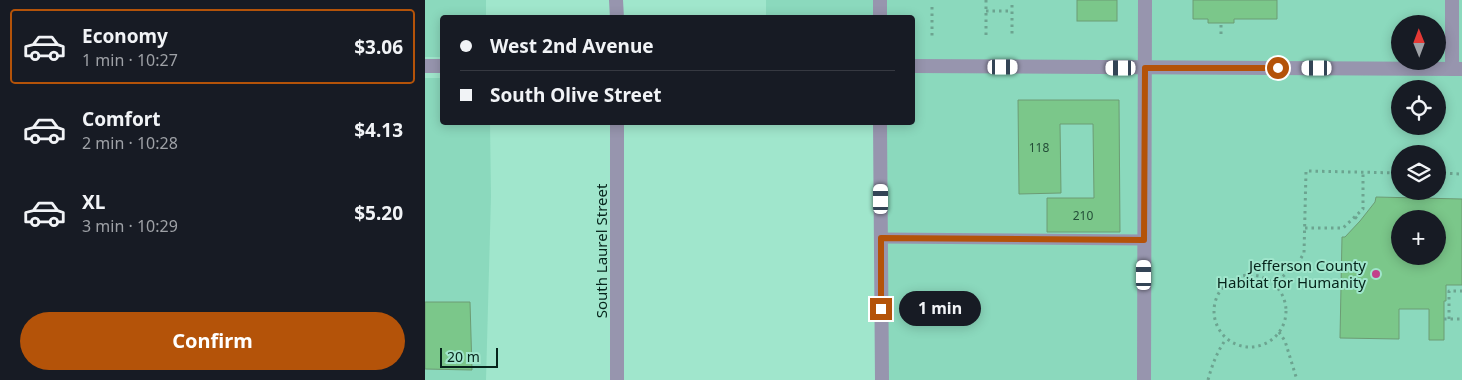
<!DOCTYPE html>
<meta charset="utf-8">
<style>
body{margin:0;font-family:"Noto Sans",sans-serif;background:#242831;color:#f1f3f6;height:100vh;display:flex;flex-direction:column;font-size:19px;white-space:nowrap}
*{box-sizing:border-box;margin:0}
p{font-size:16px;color:#9ea1a6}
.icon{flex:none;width:28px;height:28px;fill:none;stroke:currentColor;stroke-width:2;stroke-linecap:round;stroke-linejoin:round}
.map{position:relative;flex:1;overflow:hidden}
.drawer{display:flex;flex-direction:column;background:#171b24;width:425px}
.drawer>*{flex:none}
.hud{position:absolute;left:15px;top:15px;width:475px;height:110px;border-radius:5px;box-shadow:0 2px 12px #0003;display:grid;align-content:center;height:110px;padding:0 20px;background:#171b24}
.needle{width:32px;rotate:359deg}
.controls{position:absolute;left:966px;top:15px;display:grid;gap:10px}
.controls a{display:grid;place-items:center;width:55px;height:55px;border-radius:50%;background:#171b24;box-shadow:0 2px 12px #0003;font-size:25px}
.scale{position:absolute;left:15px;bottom:12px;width:58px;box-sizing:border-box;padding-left:5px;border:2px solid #06241b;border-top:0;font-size:14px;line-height:18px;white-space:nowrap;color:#06241b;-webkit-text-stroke:4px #a0e6cc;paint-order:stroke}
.end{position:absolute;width:22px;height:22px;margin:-11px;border:6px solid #b45309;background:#fff;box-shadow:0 0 0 2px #fff}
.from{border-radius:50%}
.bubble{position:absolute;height:35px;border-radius:18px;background:#171b24;box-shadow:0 2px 12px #0003;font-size:16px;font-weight:700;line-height:35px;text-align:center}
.car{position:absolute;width:15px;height:30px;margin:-15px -8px;border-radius:6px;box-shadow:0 0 4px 1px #0007;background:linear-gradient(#fff 24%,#345 0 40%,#fff 0 76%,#345 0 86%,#fff 0)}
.hud b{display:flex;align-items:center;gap:18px;height:48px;font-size:19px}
.hud b+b{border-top:1px solid #363941}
.hud i{width:12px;height:12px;background:#f1f3f6}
ul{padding:9px 0 0;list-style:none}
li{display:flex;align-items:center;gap:15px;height:75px;margin:0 10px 8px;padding:0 10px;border:2px solid transparent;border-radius:5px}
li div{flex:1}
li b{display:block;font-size:19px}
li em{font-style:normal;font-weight:700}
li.on{border-color:#b45309}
li>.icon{width:45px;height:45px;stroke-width:1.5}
.cta{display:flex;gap:10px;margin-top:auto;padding:10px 20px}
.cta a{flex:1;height:58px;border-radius:30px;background:#b45309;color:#fff;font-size:20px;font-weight:700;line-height:58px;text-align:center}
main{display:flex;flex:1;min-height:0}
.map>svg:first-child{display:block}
</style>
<main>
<section class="drawer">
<ul>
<li class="on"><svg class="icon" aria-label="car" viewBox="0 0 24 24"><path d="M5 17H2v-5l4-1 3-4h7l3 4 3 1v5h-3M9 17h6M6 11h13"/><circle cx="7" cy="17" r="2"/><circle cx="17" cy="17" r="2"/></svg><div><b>Economy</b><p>1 min · 10:27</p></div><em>$3.06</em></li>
<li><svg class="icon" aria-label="car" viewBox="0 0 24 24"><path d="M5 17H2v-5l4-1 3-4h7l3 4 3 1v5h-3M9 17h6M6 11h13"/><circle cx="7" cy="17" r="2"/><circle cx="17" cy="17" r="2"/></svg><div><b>Comfort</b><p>2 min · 10:28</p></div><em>$4.13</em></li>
<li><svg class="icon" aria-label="car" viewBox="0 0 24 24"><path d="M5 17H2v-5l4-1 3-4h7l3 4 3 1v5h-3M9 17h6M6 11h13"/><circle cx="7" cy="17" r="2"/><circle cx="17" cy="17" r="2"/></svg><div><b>XL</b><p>3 min · 10:29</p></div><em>$5.20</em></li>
</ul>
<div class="cta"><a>Confirm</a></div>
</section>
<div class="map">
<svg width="1037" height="380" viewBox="0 0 1037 380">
<rect width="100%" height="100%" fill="#a0e6cc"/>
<g fill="#8bd9bd" fill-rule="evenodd">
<path d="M0 0H61V17L18 18 17 57H0Z"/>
<path d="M341 0H1037V380H463L462 123 488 122V18L341 17ZM975 24H1012V61H975ZM975 89H1012V126H975ZM975 154H1012V191H975ZM975 219H1012V256H975Z"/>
<path d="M0 78H17L18 122 65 123 66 196 61 380H0Z"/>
</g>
<g fill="#7bc78a" stroke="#6c9c74" fill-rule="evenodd">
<rect x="652" y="0" width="40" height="21"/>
<path d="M768 0H852V19H809V23H783V19H768Z"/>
<path d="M593 100H694L695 232H622V198H669L668 124H635L636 193 594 194Z"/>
<path d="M951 197 1037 199V285H1021V301H1019V340H1004V309H974V339L915 338 917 237H920L935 221 950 202ZM975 219H1012V256H975Z"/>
<path d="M0 302H45L47 370 0 369Z"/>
</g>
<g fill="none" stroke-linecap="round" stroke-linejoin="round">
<g stroke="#6ca490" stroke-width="3" stroke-dasharray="2.5 4" stroke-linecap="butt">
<path d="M561 0V36"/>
<path d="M587 5V36"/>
<path d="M507 7V36"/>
<path d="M561 11H587"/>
<path d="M796 34V23"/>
<path d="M1012 173 1037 174"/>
<path d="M930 217 935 221"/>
<path d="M880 228H918L938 209V172"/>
<circle cx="825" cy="311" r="36"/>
<path d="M848 285 873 263 879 253 881 171 975 173"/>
<path d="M1019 319H1037"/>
<path d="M1024 319V291H1037"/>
<path d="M854 332 860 341 872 380"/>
<path d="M783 380C787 365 792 352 801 339"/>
</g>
<path stroke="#9795ae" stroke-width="11" d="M456 238 719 240"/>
<g stroke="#9795ae" stroke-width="14">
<path d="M191 0 192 18"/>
<path d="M455 0V18"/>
<path d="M0 66H18"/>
<path d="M488 66 1037 69"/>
<path d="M1027 69V0"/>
<path d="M192 122V380"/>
<path d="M455 122 457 380"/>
</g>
<path stroke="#9795ae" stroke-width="14" d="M719 380 720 0"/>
</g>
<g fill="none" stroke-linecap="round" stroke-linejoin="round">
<path stroke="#b45309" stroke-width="6" d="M456 309V238L719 240 720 68H853"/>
</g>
<circle fill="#c2418a" stroke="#a0e6cc" stroke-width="2" cx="951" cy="274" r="5"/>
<g text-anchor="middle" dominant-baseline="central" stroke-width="4" stroke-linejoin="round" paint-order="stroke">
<g font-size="12" fill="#234d37">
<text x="614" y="147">118</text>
<text x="658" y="215">210</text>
</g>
<g font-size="15" fill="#06241b" stroke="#a0e6cc">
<text transform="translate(176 251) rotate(-90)">South Laurel Street</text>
</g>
<g font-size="15" fill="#06241b" stroke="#a0e6cc" text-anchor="end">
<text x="941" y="265">Jefferson County<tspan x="941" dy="17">Habitat for Humanity</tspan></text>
</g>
</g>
</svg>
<div class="controls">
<a><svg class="needle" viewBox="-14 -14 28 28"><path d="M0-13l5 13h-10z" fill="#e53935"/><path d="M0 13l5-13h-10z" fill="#9ea1a6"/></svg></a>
<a><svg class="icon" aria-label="locate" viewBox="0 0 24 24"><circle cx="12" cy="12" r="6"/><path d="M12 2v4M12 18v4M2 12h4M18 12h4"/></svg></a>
<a><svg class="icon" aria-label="layers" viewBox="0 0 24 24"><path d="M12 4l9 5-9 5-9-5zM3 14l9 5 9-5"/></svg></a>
<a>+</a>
</div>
<div class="scale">20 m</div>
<i class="end from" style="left:853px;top:68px"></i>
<i class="end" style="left:456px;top:309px"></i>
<div class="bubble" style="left:474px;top:291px;width:82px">1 min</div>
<i class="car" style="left:578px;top:67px;rotate:90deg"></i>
<i class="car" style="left:696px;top:68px;rotate:270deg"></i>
<i class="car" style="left:892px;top:68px;rotate:270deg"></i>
<i class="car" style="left:456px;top:199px;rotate:0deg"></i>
<i class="car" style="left:719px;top:275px;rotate:0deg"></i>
<div class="hud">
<b><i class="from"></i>West 2nd Avenue</b>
<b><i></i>South Olive Street</b>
</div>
</div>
</main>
